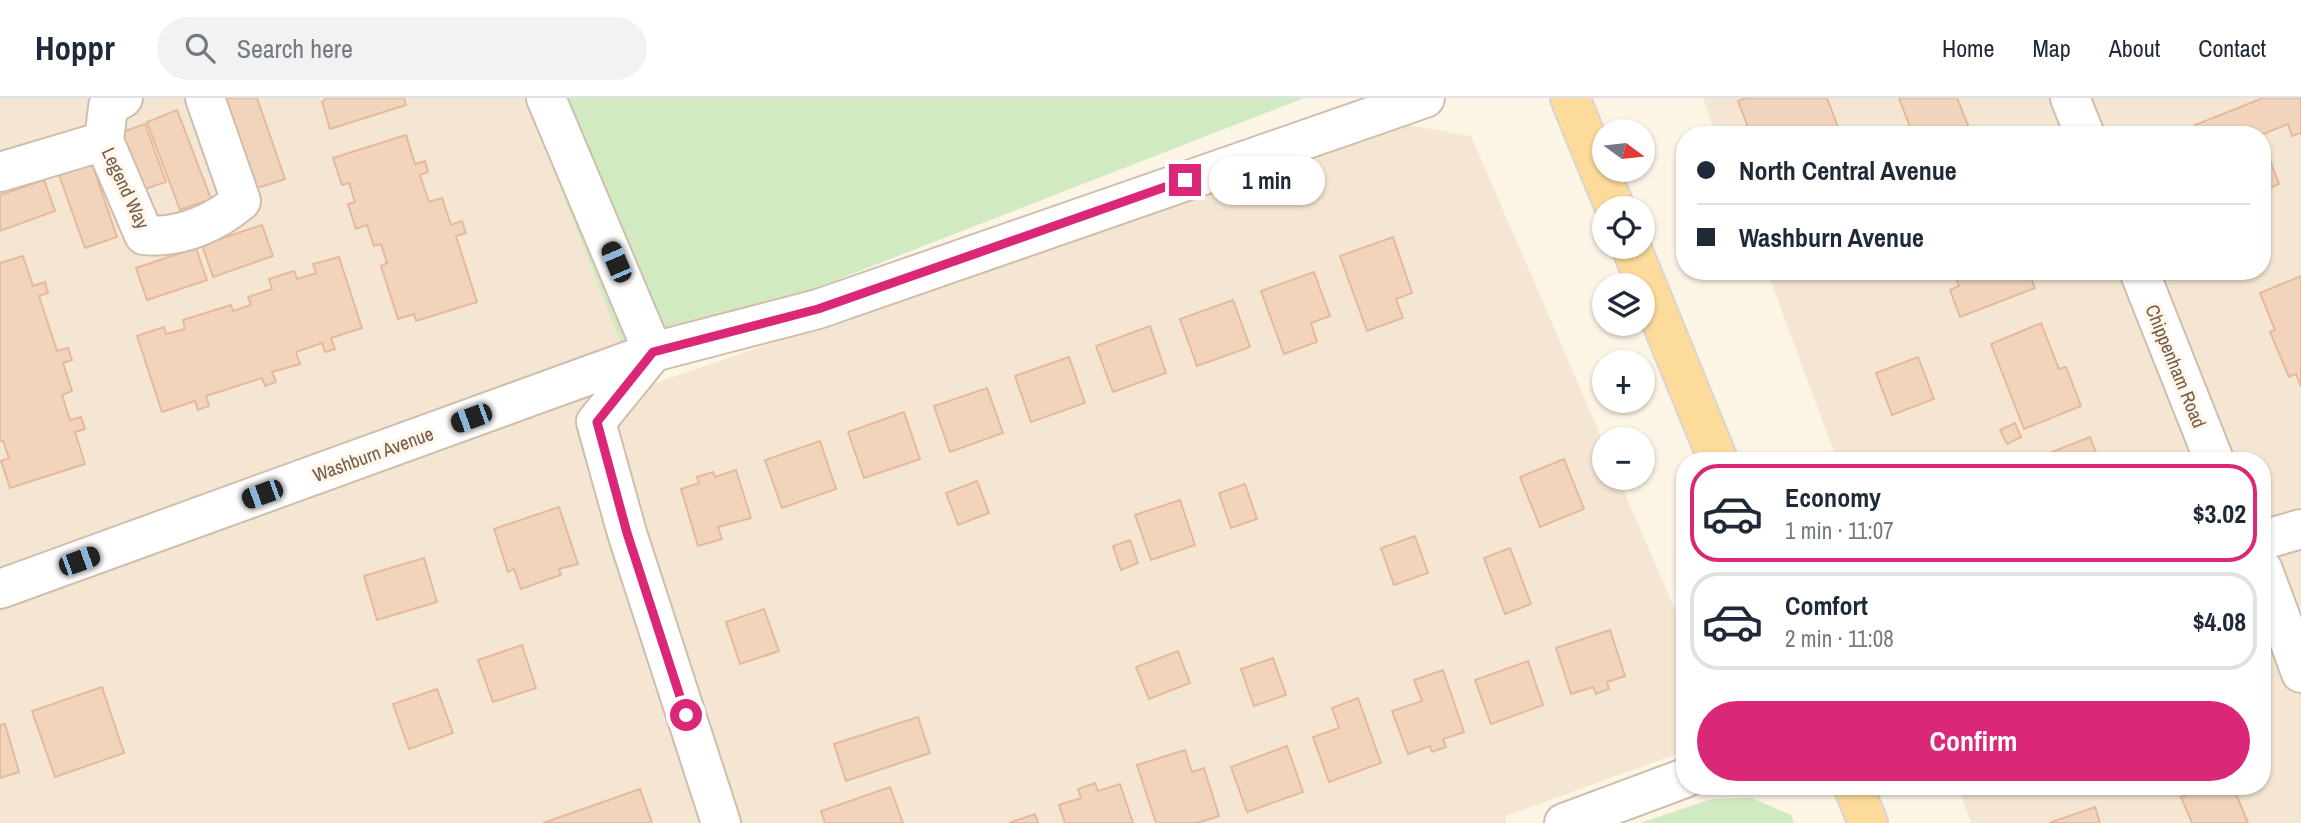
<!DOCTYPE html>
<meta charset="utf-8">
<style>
body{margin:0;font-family:"Archivo Narrow",sans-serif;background:#f2f2f3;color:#1f2937;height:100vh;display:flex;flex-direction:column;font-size:26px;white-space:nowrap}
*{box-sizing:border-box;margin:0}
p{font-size:23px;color:#747a83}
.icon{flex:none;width:38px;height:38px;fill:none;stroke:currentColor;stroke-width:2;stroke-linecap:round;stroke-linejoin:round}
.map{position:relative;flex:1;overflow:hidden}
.details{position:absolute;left:1676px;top:354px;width:595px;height:343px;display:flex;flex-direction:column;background:#fff;border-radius:28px;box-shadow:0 2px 5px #0004}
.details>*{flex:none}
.banner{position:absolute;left:1676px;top:28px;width:595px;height:154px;border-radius:28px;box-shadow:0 2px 5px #0004;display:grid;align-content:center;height:154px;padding:0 21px;background:#fff}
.needle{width:46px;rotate:105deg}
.tools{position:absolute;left:1592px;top:21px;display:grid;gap:14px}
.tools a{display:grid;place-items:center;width:63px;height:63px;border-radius:50%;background:#fff;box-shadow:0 2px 5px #0004;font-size:35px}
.end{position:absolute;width:32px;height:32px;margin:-16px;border:9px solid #db2777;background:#fff;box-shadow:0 0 0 4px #fff}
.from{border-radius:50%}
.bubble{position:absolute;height:49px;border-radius:24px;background:#fff;box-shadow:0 2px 5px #0004;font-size:23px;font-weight:700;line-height:49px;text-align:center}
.car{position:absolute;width:21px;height:42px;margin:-21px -10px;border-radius:9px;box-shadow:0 0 5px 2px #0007;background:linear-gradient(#222 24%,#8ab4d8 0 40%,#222 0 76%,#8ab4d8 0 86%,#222 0)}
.banner b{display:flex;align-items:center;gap:24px;height:66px;font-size:26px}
.banner b+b{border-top:2px solid #e0e1e3}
.banner i{width:18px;height:18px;background:#1f2937}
ul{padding:12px 0 0;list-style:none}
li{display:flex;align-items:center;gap:21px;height:98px;margin:0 14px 10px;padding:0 7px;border:4px solid #e0e1e3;border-radius:28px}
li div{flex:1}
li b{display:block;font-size:26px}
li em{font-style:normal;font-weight:700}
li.selected{border-color:#db2777}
li>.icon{width:63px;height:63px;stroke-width:1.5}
.primary-button{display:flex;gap:14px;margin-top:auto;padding:14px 21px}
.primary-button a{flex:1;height:80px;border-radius:42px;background:#db2777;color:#fff;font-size:28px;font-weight:700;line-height:80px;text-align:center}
header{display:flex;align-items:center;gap:42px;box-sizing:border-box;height:98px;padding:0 35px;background:#fff;border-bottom:2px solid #e0e1e3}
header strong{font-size:33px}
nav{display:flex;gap:38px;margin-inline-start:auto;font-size:24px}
.search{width:490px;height:63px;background:#f2f2f3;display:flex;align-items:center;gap:18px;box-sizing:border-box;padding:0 24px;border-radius:38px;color:#747a83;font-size:26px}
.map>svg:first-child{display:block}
</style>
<header>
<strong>Hoppr</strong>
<div class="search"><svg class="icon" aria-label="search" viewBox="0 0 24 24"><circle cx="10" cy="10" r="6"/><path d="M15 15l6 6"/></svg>Search here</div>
<nav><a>Home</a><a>Map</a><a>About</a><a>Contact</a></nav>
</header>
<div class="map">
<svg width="2301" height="725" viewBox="0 0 2301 725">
<rect width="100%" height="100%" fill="#fcf4e4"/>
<g fill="#f4e6d2">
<path d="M0 0H525L628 263 644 289 1408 27 1471 38 1605 348V380H1618L1685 535V653L1505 718 1507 725H0Z"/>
<path d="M1703 0H2301V725H1971L1958 688H2263V362H1837L1767 173H2263V37H1716Z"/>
</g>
<g fill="#d1eac2">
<path d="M525 0H1304L628 263Z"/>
<path d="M1752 700 1791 717 1794 725H1640L1712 701Z"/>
</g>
<g fill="#f2d3bb" stroke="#e5ba9b" stroke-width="2">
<path d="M220 0H257L285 81 251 92Z"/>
<path d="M327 0H404L406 7 330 31 322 4Z"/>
<path d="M1746 0H1827L1839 32 1827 37H1751L1738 3Z"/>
<path d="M1899 0H1957L1972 37H1913Z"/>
<path d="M2263 0H2301V35L2292 38 2288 26 2261 37H2198L2195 27Z"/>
<path d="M177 12 211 101 180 112 147 24Z"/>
<path d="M145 26 166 84 139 93 119 35Z"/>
<path d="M406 37 415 66 425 63 428 74 420 77 429 104 442 100 451 127 462 123 466 135 456 138 477 204 416 223 414 216 398 221 381 168 387 165 381 146 374 148 367 127 356 131 348 106 355 104 349 85 342 87 333 60Z"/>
<path d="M2263 54 2266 61 2269 60 2279 86 2263 93Z"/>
<path d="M92 66 117 139 85 150 59 77Z"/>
<path d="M44 82 55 113 0 133V97Z"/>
<path d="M262 127 273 158 213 179 202 147Z"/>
<path d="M1393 139 1412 195 1396 201 1403 220 1367 233 1340 158Z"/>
<path d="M196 150 207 182 147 202 136 170Z"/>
<path d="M23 158 33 188 45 184 48 195 39 198 57 253 68 250 72 262 63 265 72 293 62 297 70 322 81 319 85 331 75 334 85 366 10 390 1 363 9 360 3 343H0V165Z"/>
<path d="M339 159 362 230 331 240 335 251 325 254 322 245 296 254 300 266 272 274 276 284 265 288 262 280 206 298 209 308 198 312 195 303 162 314 137 238 164 229 166 236 185 231 183 222 231 207 233 213 251 207 248 199 272 191 269 181 294 173 297 181 316 175 313 166Z"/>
<path d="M1953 173H2028L2035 190 1960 219 1950 192 1959 188Z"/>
<path d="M1314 174 1330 218 1311 225 1317 244 1284 256 1261 193Z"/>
<path d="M2301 178V289L2296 276 2289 279 2270 234 2275 232 2260 195Z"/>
<path d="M1233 202 1250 249 1197 268 1180 221Z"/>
<path d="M2041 225 2059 271 2066 269 2081 308 2024 331 1991 246Z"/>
<path d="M1150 228 1166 275 1113 294 1096 248Z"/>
<path d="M1069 259 1085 305 1031 324 1015 278Z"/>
<path d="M1918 259 1934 301 1892 317 1876 275Z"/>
<path d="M987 290 1003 335 950 354 934 308Z"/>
<path d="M904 314 920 361 864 380 848 334Z"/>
<path d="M2015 325 2021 339 2007 346 2000 332Z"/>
<path d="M2090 339 2099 362H2046L2044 357Z"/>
<path d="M820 343 836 391 782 410 765 362Z"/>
<path d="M1564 361 1584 411 1540 429 1520 379Z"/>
<path d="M736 372 751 420 718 429 722 441 698 448 681 391 699 385 697 379 713 374 715 379Z"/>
<path d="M977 383 989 415 958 427 946 395Z"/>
<path d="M1245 386 1257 421 1231 430 1219 395Z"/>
<path d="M1180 402 1195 447 1151 462 1135 417Z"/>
<path d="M559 409 578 466 559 471 561 477 521 491 514 471 508 474 494 431Z"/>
<path d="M1415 438 1428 475 1394 487 1381 450Z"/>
<path d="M1130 442 1138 465 1121 472 1113 448Z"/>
<path d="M1510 450 1531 506 1505 516 1484 460Z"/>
<path d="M424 460 437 504 377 522 364 478Z"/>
<path d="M764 511 779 553 740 566 726 524Z"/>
<path d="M1610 532 1625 578 1607 584 1609 591 1596 596 1593 589 1571 596 1556 550Z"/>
<path d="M522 547 536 590 493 604 478 562Z"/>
<path d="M1178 553 1190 585 1149 601 1136 569Z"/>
<path d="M1273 560 1286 597 1254 608 1241 571Z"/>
<path d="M1528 563 1543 607 1491 626 1475 582Z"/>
<path d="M1443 572 1464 634 1443 641 1446 649 1432 654 1430 648 1408 656 1392 613 1422 603 1414 582Z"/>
<path d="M102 589 124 655 55 679 32 613Z"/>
<path d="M437 591 453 635 409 651 393 606Z"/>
<path d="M1358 600 1381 665 1329 684 1313 639 1339 630 1332 610Z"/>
<path d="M918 619 930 655 846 683 834 646Z"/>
<path d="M5 626 19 674 0 680V627Z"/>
<path d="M1287 648 1303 694 1247 714 1231 669Z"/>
<path d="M1185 652 1192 674 1204 670 1219 718 1197 725H1156L1137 667Z"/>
<path d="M1095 685 1098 693 1120 686 1133 725H1065L1059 707 1081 700 1078 691Z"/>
<path d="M2208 688H2233L2248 725H2192L2181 699Z"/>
<path d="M890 689 903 725H825L821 713Z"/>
<path d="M640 691 652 725H543Z"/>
<path d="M2095 709 2100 725H2049Z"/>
<path d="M1035 716 1038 725H1009Z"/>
</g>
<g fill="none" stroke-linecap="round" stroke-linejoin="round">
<g stroke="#d0bead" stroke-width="42">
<g id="minor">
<path d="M123 0 108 9 104 43 144 137C179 141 215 125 241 103L205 0"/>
<path d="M546 0 653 254 596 324 627 435 721 725"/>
<path d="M2070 0 2085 37"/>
<path d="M0 74 104 43"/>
<path d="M2139 173 2214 362"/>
<path d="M2263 442 2301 431"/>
<path d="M2263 472 2301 575"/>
<path d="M0 491 653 254 818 211 1425 0"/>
<path d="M1564 725 1685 680"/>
</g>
</g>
<g stroke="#dbd4d0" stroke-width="42">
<g id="major">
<path d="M1570 0 1615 110"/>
<path d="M1631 149 1718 362"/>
<path d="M1853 688 1868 725"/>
</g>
</g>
<use href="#minor" stroke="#fff" stroke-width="38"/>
<use href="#major" stroke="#fcdb9b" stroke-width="38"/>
</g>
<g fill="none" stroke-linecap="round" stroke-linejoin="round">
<path stroke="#db2777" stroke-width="9" d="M686 617 627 435 597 324 653 254 818 211 1185 82"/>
</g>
<g text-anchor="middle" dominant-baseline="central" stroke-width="7" stroke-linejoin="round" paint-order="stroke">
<g font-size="19" fill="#755a49" stroke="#fff8ea">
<text transform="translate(126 90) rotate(65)">Legend Way</text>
<text transform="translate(2176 268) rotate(68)">Chippenham Road</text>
<text transform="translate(373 356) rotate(-20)">Washburn Avenue</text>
</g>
</g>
</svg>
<div class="tools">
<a><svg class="needle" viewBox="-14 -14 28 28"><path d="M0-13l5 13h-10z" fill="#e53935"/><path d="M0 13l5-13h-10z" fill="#747a83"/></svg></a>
<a><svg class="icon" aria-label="locate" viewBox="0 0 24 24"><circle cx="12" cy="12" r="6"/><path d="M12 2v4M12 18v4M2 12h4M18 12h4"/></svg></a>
<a><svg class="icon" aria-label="layers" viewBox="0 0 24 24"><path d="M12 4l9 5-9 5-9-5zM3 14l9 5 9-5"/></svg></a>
<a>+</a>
<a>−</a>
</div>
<i class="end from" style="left:686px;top:617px"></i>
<i class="end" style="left:1185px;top:82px"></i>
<div class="bubble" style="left:1209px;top:58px;width:116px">1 min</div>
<i class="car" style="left:616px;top:164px;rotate:337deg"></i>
<i class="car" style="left:471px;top:320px;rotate:250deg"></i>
<i class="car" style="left:262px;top:396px;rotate:250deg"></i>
<i class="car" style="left:79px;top:463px;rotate:70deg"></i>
<div class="banner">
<b><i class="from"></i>North Central Avenue</b>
<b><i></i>Washburn Avenue</b>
</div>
<section class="details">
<ul>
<li class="selected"><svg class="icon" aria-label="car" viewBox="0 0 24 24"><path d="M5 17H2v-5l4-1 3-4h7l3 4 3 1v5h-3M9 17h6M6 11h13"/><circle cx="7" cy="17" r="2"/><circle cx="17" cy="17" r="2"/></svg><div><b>Economy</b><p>1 min · 11:07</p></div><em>$3.02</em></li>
<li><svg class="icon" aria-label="car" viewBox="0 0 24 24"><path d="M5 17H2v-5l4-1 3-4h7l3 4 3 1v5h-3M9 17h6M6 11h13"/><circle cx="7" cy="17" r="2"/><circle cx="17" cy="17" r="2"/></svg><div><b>Comfort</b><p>2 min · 11:08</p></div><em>$4.08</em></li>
</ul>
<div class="primary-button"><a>Confirm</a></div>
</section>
</div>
